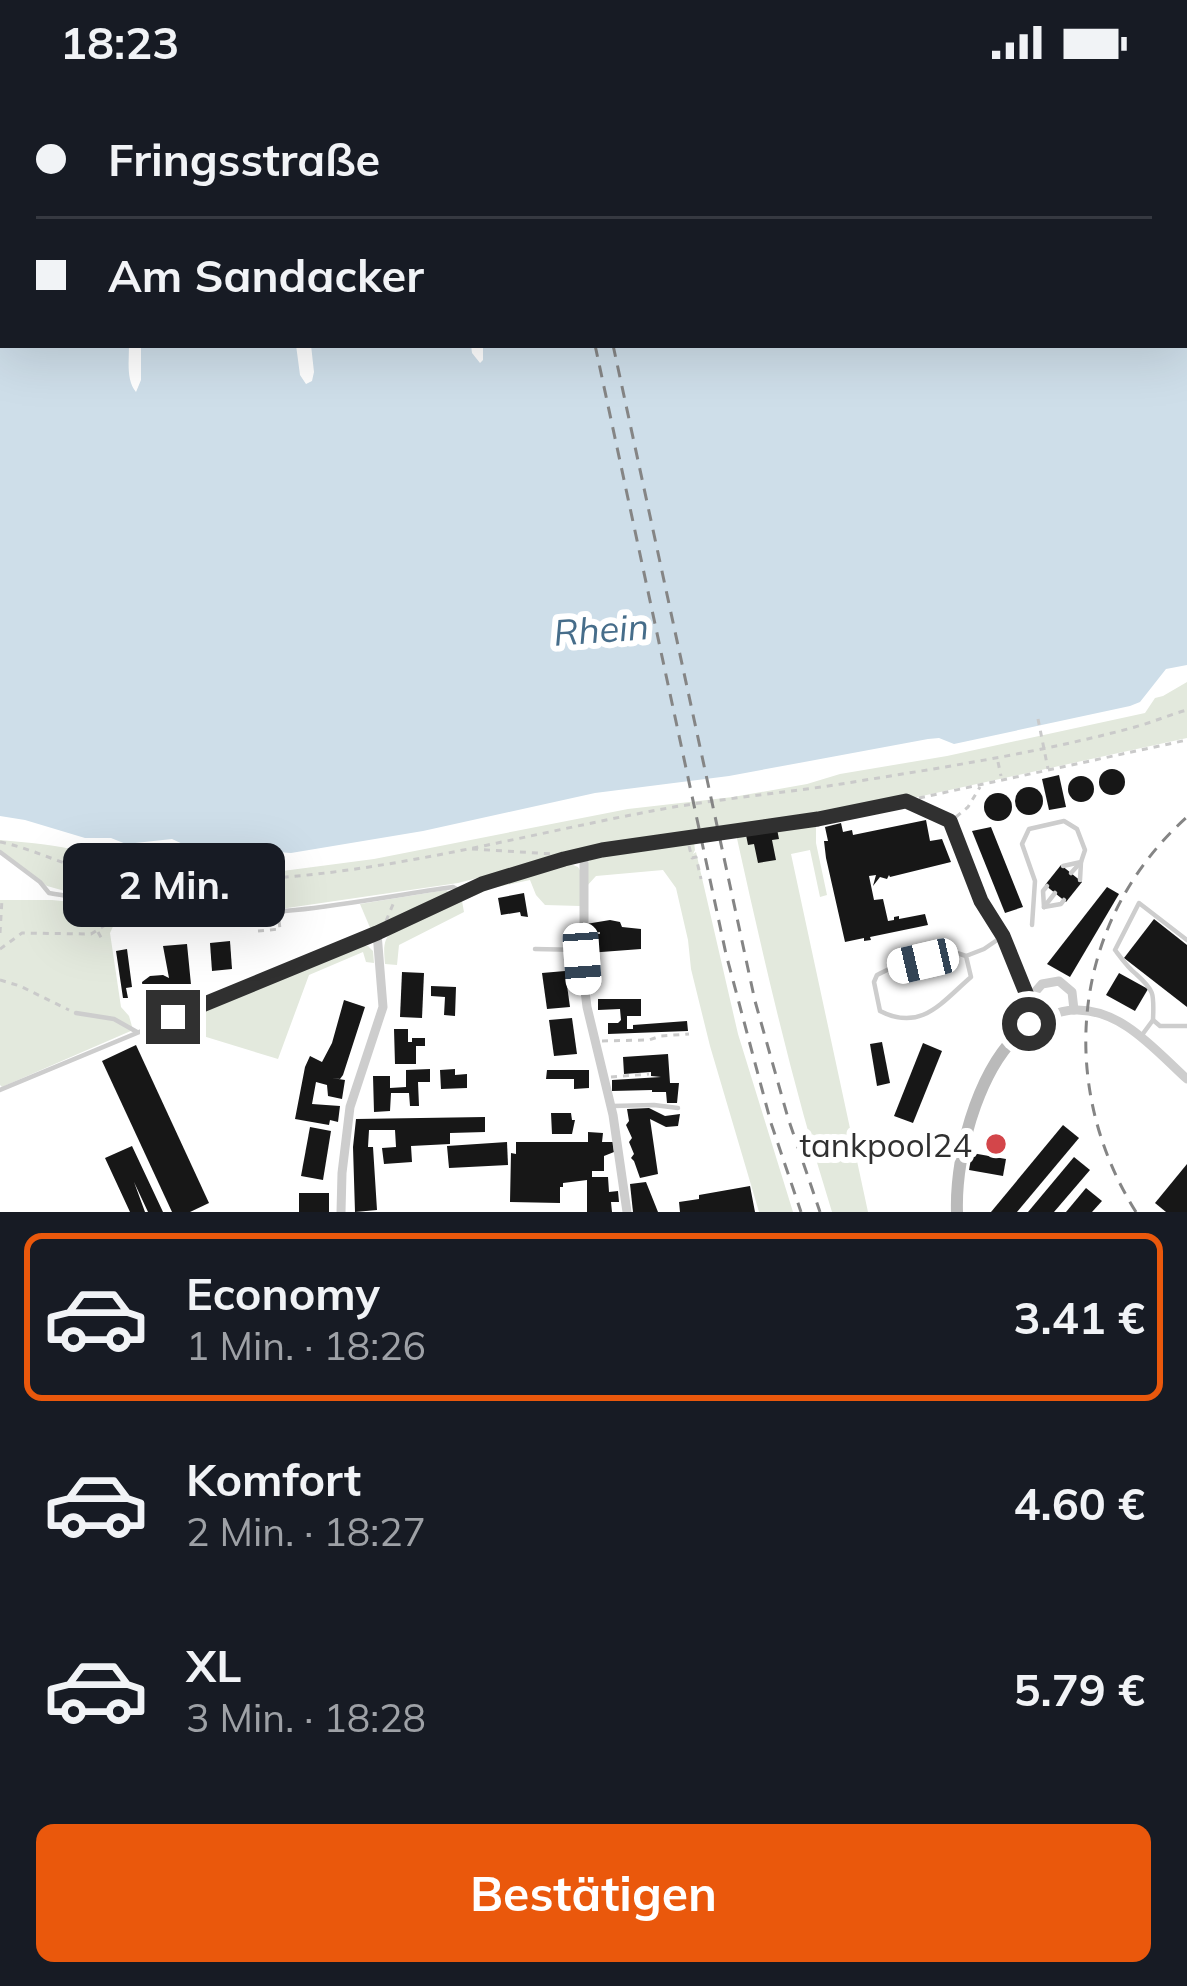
<!DOCTYPE html>
<html lang="de">
<meta charset="utf-8">
<style>
body{margin:0;font-family:Mulish,sans-serif;background:#242831;color:#f1f3f6;height:100vh;display:flex;flex-direction:column;font-size:45px;white-space:nowrap}
*{box-sizing:border-box;margin:0}
p{font-size:39px;color:#9ea1a6}
.icon{flex:none;width:66px;height:66px;fill:none;stroke:currentColor;stroke-width:2;stroke-linecap:round;stroke-linejoin:round}
.map{position:relative;height:1128px;overflow:hidden}
.side{display:flex;flex-direction:column;background:#171b24;flex:1}
.side>*{flex:none}
.guide{position:absolute;left:0px;top:0px;width:1188px;height:264px;box-shadow:0 12px 48px #0002;display:grid;align-content:center;height:264px;padding:0 36px;background:#171b24}
.end{position:absolute;width:54px;height:54px;margin:-27px;border:15px solid #303030;background:#fff;box-shadow:0 0 0 6px #fff}
.from{border-radius:50%}
.bubble{position:absolute;height:84px;border-radius:18px;background:#171b24;box-shadow:0 12px 48px #0002;font-size:39px;font-weight:700;line-height:84px;text-align:center}
.car{position:absolute;width:36px;height:72px;margin:-36px -18px;border-radius:15px;box-shadow:0 0 9px 3px #0007;background:linear-gradient(#fff 24%,#345 0 40%,#fff 0 76%,#345 0 86%,#fff 0)}
.guide b{display:flex;align-items:center;gap:42px;height:114px;font-size:45px}
.guide b+b{border-top:3px solid #363941}
.guide i{width:30px;height:30px;background:#f1f3f6}
ul{padding:21px 0 0;list-style:none}
li{display:flex;align-items:center;gap:36px;height:168px;margin:0 24px 18px;padding:0 12px;border:6px solid transparent;border-radius:18px}
li div{flex:1}
li b{display:block;font-size:45px}
li em{font-style:normal;font-weight:700}
li.selected{border-color:#ea580c}
li>.icon{width:108px;height:108px;stroke-width:1.5}
.primary-button{display:flex;gap:24px;margin-top:auto;padding:24px 36px}
.primary-button a{flex:1;height:138px;border-radius:18px;background:#ea580c;color:#fff;font-size:48px;font-weight:700;line-height:138px;text-align:center}
.status{display:flex;justify-content:space-between;align-items:center;height:84px;padding:0 60px;background:#171b24;direction:ltr}
.status svg{height:33px;fill:currentColor}
.map>svg:first-child{display:block}
</style>
<div class="status"><b>18:23</b><svg viewBox="0 0 49 12"><path d="M0 12V9h3v3zM5 12V6h3v6zM10 12V3h3v9zM15 12V0h3v12zM26 1h20v11H26zM47 4h2v5h-2z"/></svg></div>
<div class="map">
<svg width="1187" height="1128" viewBox="0 0 1187 1128">
<rect width="100%" height="100%" fill="#fff"/>
<g fill="#e3e9dd">
<path d="M0 0H1033L1031 3H3V209L0 208Z"/>
<path d="M1187 598V654L817 735 600 763 458 799 260 828 164 825 83 812 47 802 0 767V756C28 759 57 760 85 769 117 780 120 789 157 787L162 776 193 783 199 790 275 788 374 775 628 725 733 713 807 700 840 690 947 672 1145 629 1155 614 1163 612Z"/>
<path d="M816 739V759L827 811 820 813 810 766 791 770 868 1128H832C793 1003 764 877 736 750Z"/>
<path d="M694 758 695 766 693 770 696 768 738 950 793 1128H759L710 962 691 885 688 856 676 804 663 786 596 792 586 803 588 779 593 773Z"/>
<path d="M568 779 578 783 581 788 580 822 545 821 536 811 530 796 492 804 462 817 464 828 399 861 397 881 385 880C384 866 382 856 393 846L501 795Z"/>
<path d="M446 806 451 809 449 814 371 846 360 820Z"/>
<path d="M0 816H52L122 823 110 849 121 923 129 932 133 946 2 1003 0 1001Z"/>
<path d="M356 861 368 862 373 867 374 879 366 878 363 868 309 891 278 975 203 952 200 937 148 958 144 950Z"/>
</g>
<path fill="#cedee9" d="M1187 32V581L1166 585 1140 618 1130 622 954 660 939 654 928 655 729 692 595 709 423 747 291 769 263 767 239 773H221L204 770 172 755 126 760 111 754H85L25 736 0 732V218H3V261H129C129 277 126 296 136 308L141 296V261H296L300 291 306 300 312 297 314 288 311 261H471L472 269 480 279 483 276V261H1185Z"/>
<g fill="#171717">
<circle cx="1112" cy="698" r="13"/>
<path d="M1059 691 1066 723 1049 726 1042 695Z"/>
<circle cx="1081" cy="705" r="13"/>
<circle cx="1029" cy="717" r="14"/>
<circle cx="998" cy="723" r="14"/>
<path d="M926 736 930 757 942 755 951 778 890 793 889 791 887 795 880 793 873 802 876 791 869 792 874 816 883 815 888 837 894 836V833L899 832V835L925 830 928 841 870 853 871 856 864 857V854L845 858 826 774 824 757H828L825 743 841 739 843 748 852 746 853 751Z"/>
<path d="M991 743 1023 823 1005 829 972 747Z"/>
<path d="M777 745 779 755 772 756 776 776 758 779 754 760 748 761 746 751Z"/>
<path d="M1061 781 1082 798 1066 818 1045 801Z"/>
<path d="M1107 803 1119 810 1070 893 1047 880Z"/>
<path d="M524 809 528 833 521 832 520 828 501 831 498 814Z"/>
<path d="M1154 835 1187 861V923L1124 874Z"/>
<path d="M610 836 620 838 622 843 641 845V865L588 869 587 859H595V850H600V848L587 849 586 840Z"/>
<path d="M230 857 232 885 212 887 210 859Z"/>
<path d="M187 860 193 921 151 926 152 934 146 935 142 898 150 892 163 891 169 894 163 862Z"/>
<path d="M127 865 132 903 126 904 128 914H123L116 867Z"/>
<path d="M565 887 570 923 547 925 542 889Z"/>
<path d="M402 888 424 889 422 934 400 933Z"/>
<path d="M1119 889 1148 905 1135 927 1106 911Z"/>
<path d="M431 902 456 903 455 932 444 931 445 913 431 912Z"/>
<path d="M598 915H641V932H627V945H633V941L687 937 688 947 608 950V939H618L621 936 620 925 598 926Z"/>
<path d="M344 916 365 923 343 991 340 995 332 994 345 996 342 1015 328 1012 327 1001 316 998 312 1020 340 1022 338 1038 330 1036 329 1041 295 1035 305 983 310 972 322 978 332 959Z"/>
<path d="M572 934 577 970 554 972 549 936Z"/>
<path d="M394 945H408V958H412V954H425V962H416V980H395Z"/>
<path d="M882 958 890 999 877 1002 870 960Z"/>
<path d="M923 959 942 967 913 1039 894 1032Z"/>
<path d="M136 961 209 1119 190 1128H172L102 977Z"/>
<path d="M668 970 670 999H679L677 1019H667L666 1008H652V1006L612 1007V996L661 993 651 992V988L624 990 623 973Z"/>
<path d="M430 985V998H418L419 1022H410L409 1009H391L390 1027 374 1028 373 992H390V1004L406 1003V986Z"/>
<path d="M455 985V991L467 990V1004L441 1005 440 986Z"/>
<path d="M547 986H589V1004L574 1005V995H546Z"/>
<path d="M649 1024 665 1032 680 1030 678 1042 666 1043 650 1035 658 1090 640 1094 634 1077 631 1074 634 1070 629 1058 632 1054 626 1041 629 1037 627 1025Z"/>
<path d="M551 1029H571L572 1036H575L572 1050H552Z"/>
<path d="M485 1033V1048L450 1049V1060L411 1062 412 1078 384 1080 382 1064 396 1063 395 1046H369L368 1063H373L377 1126 355 1128 353 1063 356 1035Z"/>
<path d="M1063 1041 1079 1054 1017 1128H991Z"/>
<path d="M310 1043 331 1047 323 1096 301 1092Z"/>
<path d="M588 1048 603 1049 602 1058H613L614 1068 604 1072V1087H592V1093H608L609 1108 618 1107 619 1118H611L612 1128H587V1096L563 1099V1103H560V1119L510 1118 511 1069 516 1070V1058H588Z"/>
<path d="M507 1058 508 1081 449 1084 447 1062Z"/>
<path d="M132 1062 163 1128H148L134 1098 145 1128H130L105 1074Z"/>
<path d="M972 1069 1006 1075 1003 1092 969 1086Z"/>
<path d="M1074 1073 1090 1086 1054 1128H1028Z"/>
<path d="M1187 1080V1128H1166L1155 1119Z"/>
<path d="M646 1098 658 1128H633L630 1100Z"/>
<path d="M750 1102 755 1128H680L679 1118 699 1115V1111Z"/>
<path d="M1086 1104 1102 1117 1092 1128H1066Z"/>
<rect x="299" y="1109" width="30" height="19"/>
</g>
<g fill="none" stroke-linecap="round" stroke-linejoin="round">
<g stroke="#cacaca" stroke-width="3" stroke-dasharray="6 6" stroke-linecap="butt">
<path d="M338 0 349 3"/>
<path d="M519 0 520 3"/>
<path d="M703 0 705 3"/>
<path d="M982 0 988 3"/>
<path d="M892 3 907 0"/>
<path d="M1033 3 1038 0"/>
<path d="M0 167H3"/>
<path d="M0 196H3"/>
<path d="M1038 635 1048 685"/>
<path d="M998 678 1001 692"/>
<path d="M919 714 1187 656"/>
<path d="M956 733 968 723 980 703"/>
<path d="M0 758C30 764 57 778 86 786 118 795 153 795 186 796 344 801 498 756 652 727 714 715 778 710 841 700 939 684 1039 669 1135 643 1153 638 1169 631 1187 626"/>
<path d="M689 762 692 774 696 773 701 795"/>
<path d="M472 765 552 770"/>
<path d="M386 837 394 818"/>
<path d="M258 847 280 845 279 836"/>
<path d="M98 848 103 857"/>
<path d="M0 849 2 815"/>
<path d="M0 865 22 849 91 850 121 831"/>
<path d="M0 896 20 902 69 926"/>
<path d="M602 957 649 956 661 952 689 950"/>
<path d="M611 993 649 990"/>
</g>
<g stroke="#cdcdcd" stroke-width="4.5">
<path d="M0 768 40 798 49 809C97 817 146 827 195 830 282 834 368 815 453 803L460 807"/>
<path d="M1063 782 1081 778"/>
<path d="M1071 789 1081 778"/>
<path d="M1044 823 1043 807 1047 802"/>
<path d="M1044 823 1061 820 1064 816"/>
<path d="M1044 823 1055 809"/>
<path d="M1032 841 1035 797 1022 760 1029 745 1064 737 1077 745 1085 766 1081 778 1080 796"/>
<path d="M535 865 582 866"/>
<path d="M966 872 957 869 889 885 877 891 874 898 880 927C921 948 941 919 971 893L966 872 984 865 1003 852"/>
<path d="M76 929 114 935 137 948"/>
<path d="M1153 936C1154 910 1155 907 1136 890 1128 884 1121 874 1115 866L1139 819 1187 856"/>
<path d="M1142 951 1153 936 1160 942H1187"/>
<path d="M0 1006 377 849 499 793 602 766 817 735 906 717 947 735"/>
<path d="M612 1022 654 1021 678 1024"/>
</g>
<g stroke="#cdcdcd" stroke-width="9">
<path d="M950 737 981 817 1003 852 1037 936C1049 932 1061 926 1074 926 1121 924 1155 966 1187 995"/>
<path d="M584 770V899L587 923 613 1031 627 1128"/>
<path d="M1032 922 1035 908 1042 900 1059 897 1072 908 1074 926"/>
<path d="M341 1128 342 1089 350 1023 383 923 377 849"/>
</g>
<path stroke="#bababa" stroke-width="12" d="M957 1128C955 1068 981 968 1037 936"/>
<g stroke="#858585" stroke-width="3" stroke-dasharray="12 9" stroke-linecap="butt">
<path d="M549 0 550 3"/>
<path d="M568 0 569 3"/>
<path d="M595 261 726 870 771 1039 801 1128"/>
<path d="M613 261 755 917 788 1034 820 1128"/>
<path d="M1136 1128C1055 999 1072 836 1187 733"/>
</g>
</g>
<g fill="none" stroke-linecap="round" stroke-linejoin="round">
<path stroke="#303030" stroke-width="15" d="M173 933 377 849 482 800 564 775 602 766 818 735 906 717 950 737 981 817 1003 852 1037 936 1029 940"/>
</g>
<circle fill="#d3464a" stroke="#fff" stroke-width="4.5" cx="996" cy="1060" r="12"/>
<g text-anchor="middle" dominant-baseline="central" stroke-width="12" stroke-linejoin="round" paint-order="stroke">
<g font-size="33" fill="#303030" stroke="#fff" text-anchor="end">
<text x="972" y="1060">tankpool24</text>
</g>
<g font-size="36" font-style="italic" fill="#466d8a" stroke="#fff">
<text transform="translate(601 545) rotate(-4)">Rhein</text>
</g>
</g>
</svg>
<i class="end from" style="left:1029px;top:940px"></i>
<i class="end" style="left:173px;top:933px"></i>
<div class="bubble" style="left:63px;top:759px;width:222px">2 Min.</div>
<i class="car" style="left:582px;top:875px;rotate:176deg"></i>
<i class="car" style="left:923px;top:877px;rotate:257deg"></i>
<div class="guide">
<b><i class="from"></i>Fringsstraße</b>
<b><i></i>Am Sandacker</b>
</div>
</div>
<section class="side">
<ul>
<li class="selected"><svg class="icon" aria-label="car" viewBox="0 0 24 24"><path d="M5 17H2v-5l4-1 3-4h7l3 4 3 1v5h-3M9 17h6M6 11h13"/><circle cx="7" cy="17" r="2"/><circle cx="17" cy="17" r="2"/></svg><div><b>Economy</b><p>1 Min. · 18:26</p></div><em>3.41 €</em></li>
<li><svg class="icon" aria-label="car" viewBox="0 0 24 24"><path d="M5 17H2v-5l4-1 3-4h7l3 4 3 1v5h-3M9 17h6M6 11h13"/><circle cx="7" cy="17" r="2"/><circle cx="17" cy="17" r="2"/></svg><div><b>Komfort</b><p>2 Min. · 18:27</p></div><em>4.60 €</em></li>
<li><svg class="icon" aria-label="car" viewBox="0 0 24 24"><path d="M5 17H2v-5l4-1 3-4h7l3 4 3 1v5h-3M9 17h6M6 11h13"/><circle cx="7" cy="17" r="2"/><circle cx="17" cy="17" r="2"/></svg><div><b>XL</b><p>3 Min. · 18:28</p></div><em>5.79 €</em></li>
</ul>
<div class="primary-button"><a>Bestätigen</a></div>
</section>
